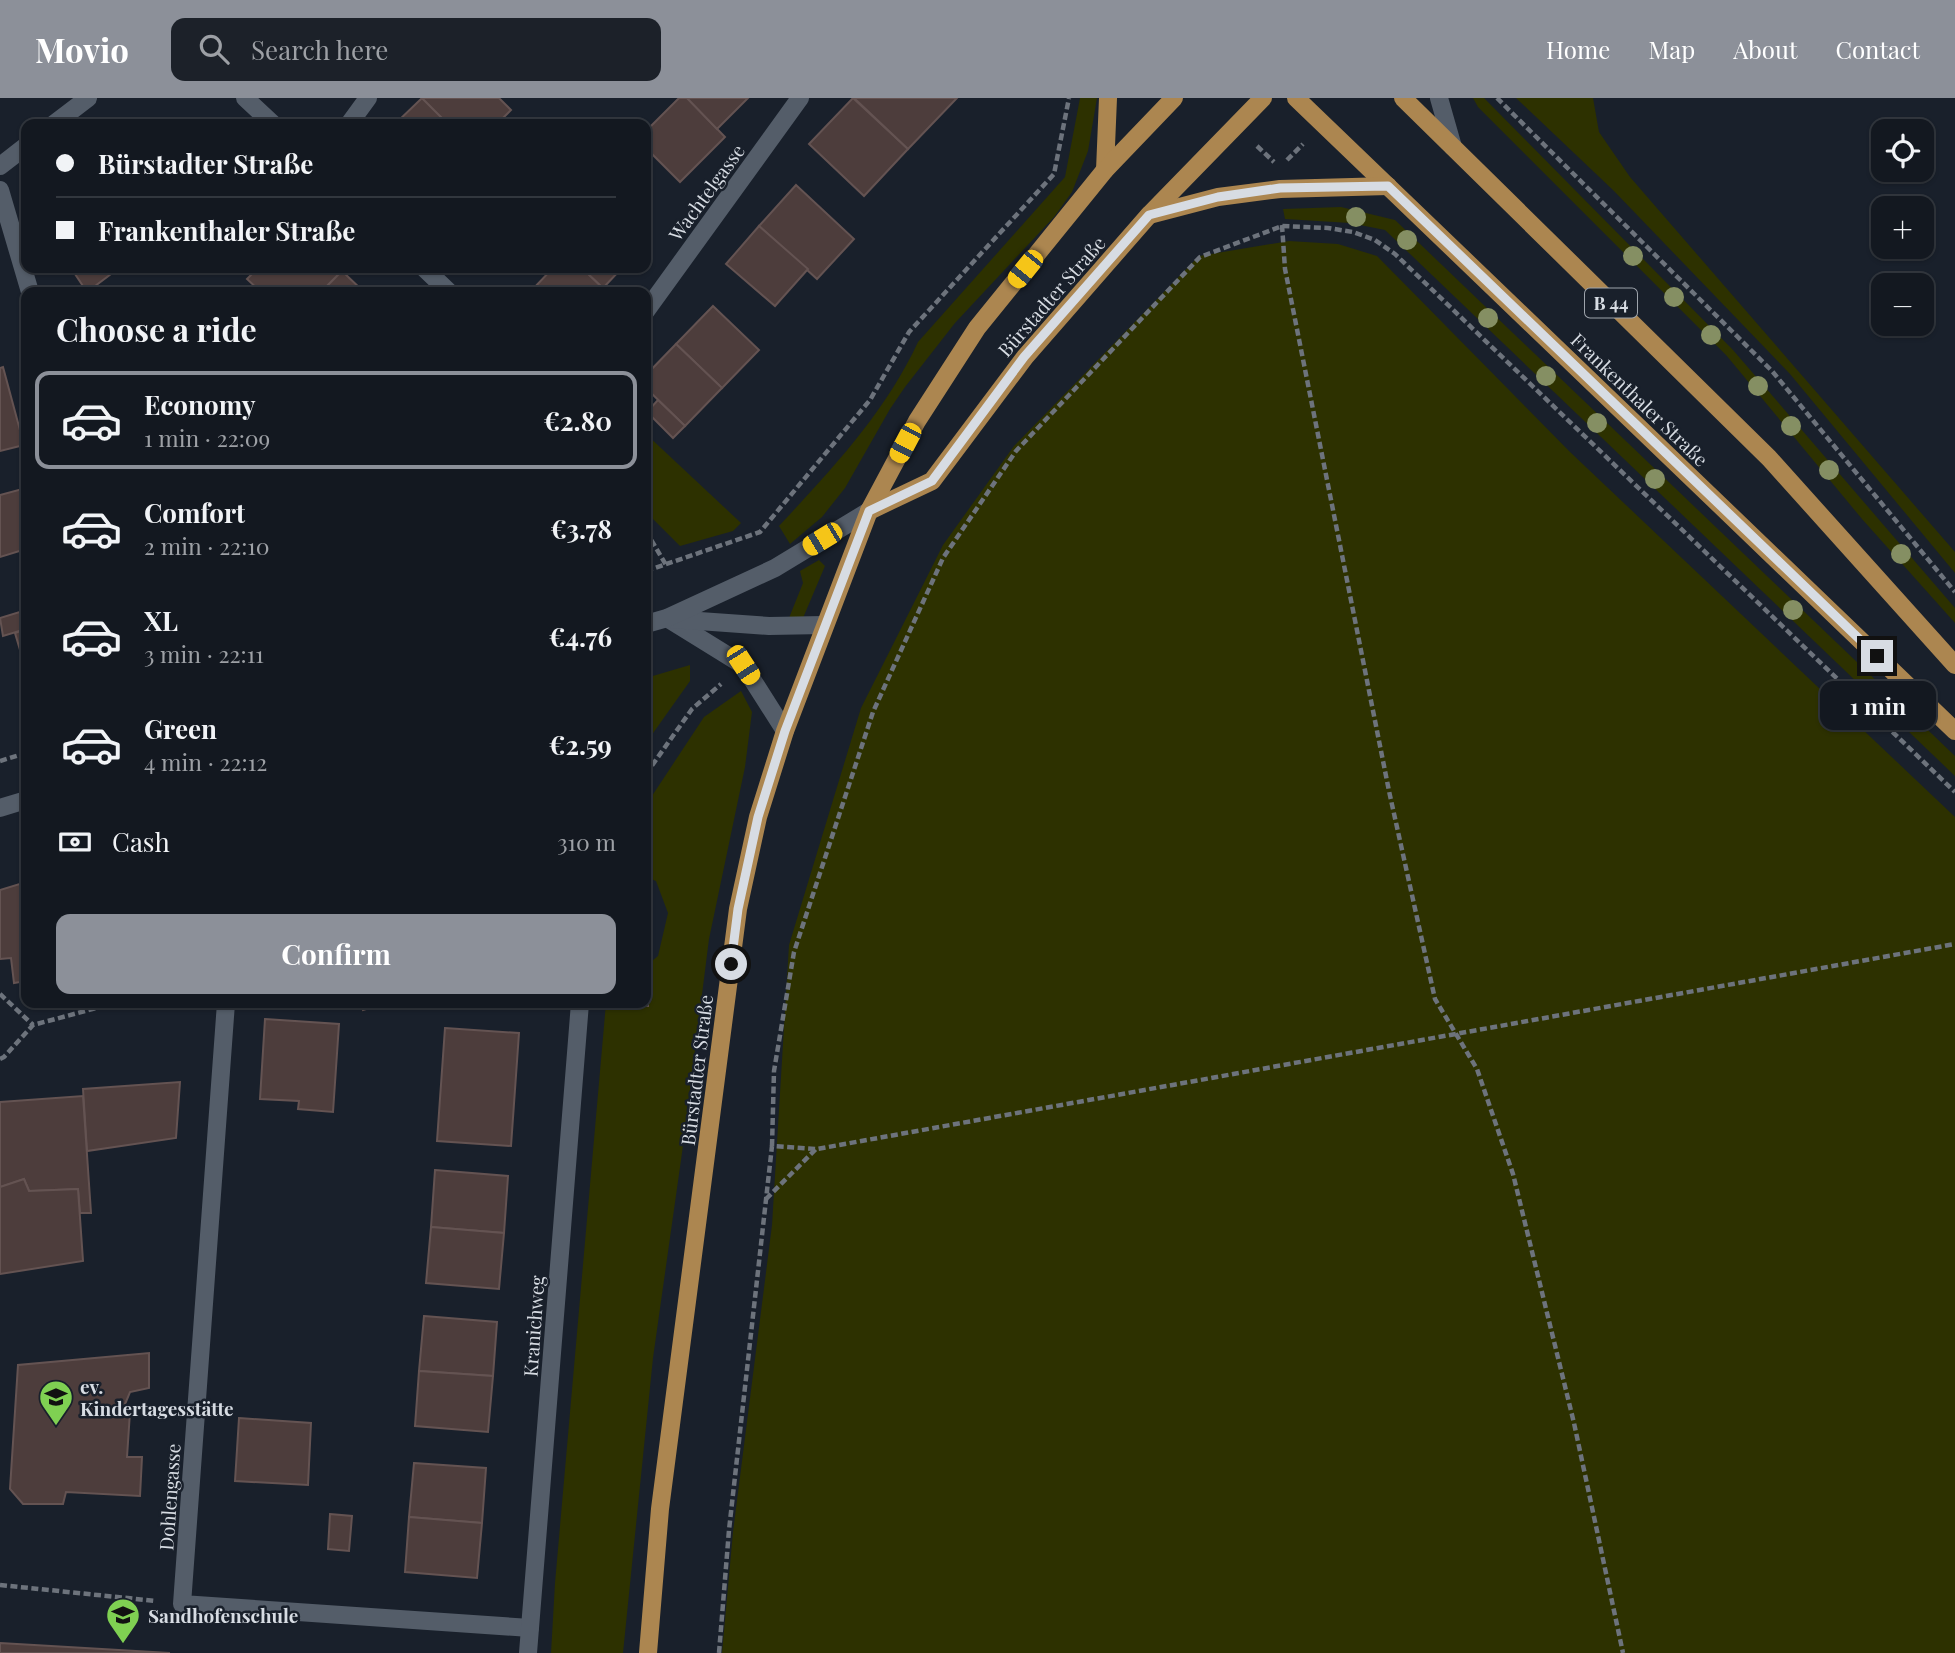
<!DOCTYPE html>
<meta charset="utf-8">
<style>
body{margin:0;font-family:"Playfair Display",serif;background:#1c2129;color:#f1f3f6;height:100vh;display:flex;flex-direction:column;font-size:26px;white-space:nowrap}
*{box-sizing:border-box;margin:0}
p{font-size:23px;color:#9da0a5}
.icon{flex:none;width:38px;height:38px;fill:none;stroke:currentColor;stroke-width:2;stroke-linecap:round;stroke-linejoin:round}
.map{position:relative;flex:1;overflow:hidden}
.side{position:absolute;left:21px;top:189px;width:630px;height:721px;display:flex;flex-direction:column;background:#131820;border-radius:14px;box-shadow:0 2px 5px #0004,0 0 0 2px #32373e}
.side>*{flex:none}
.guide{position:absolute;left:21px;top:21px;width:630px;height:154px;border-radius:14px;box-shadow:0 2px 5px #0004,0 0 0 2px #32373e;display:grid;align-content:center;height:154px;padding:0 35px;background:#131820}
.buttons{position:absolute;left:1871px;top:21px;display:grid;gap:14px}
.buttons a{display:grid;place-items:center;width:63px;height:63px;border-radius:14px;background:#131820;box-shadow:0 2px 5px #0004,0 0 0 2px #32373e;font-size:35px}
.end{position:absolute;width:32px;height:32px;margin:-16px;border:9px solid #d7dce3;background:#111;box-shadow:0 0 0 4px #111}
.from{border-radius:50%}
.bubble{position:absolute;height:49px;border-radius:14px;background:#131820;box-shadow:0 2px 5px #0004,0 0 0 2px #32373e;font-size:23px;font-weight:700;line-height:49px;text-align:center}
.car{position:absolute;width:21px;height:42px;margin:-21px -10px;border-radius:9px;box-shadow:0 0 5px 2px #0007;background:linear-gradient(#f5c518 24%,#345 0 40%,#f5c518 0 76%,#345 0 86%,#f5c518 0)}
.guide b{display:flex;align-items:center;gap:24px;height:66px;font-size:26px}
.guide b+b{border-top:2px solid #32373e}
.guide i{width:18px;height:18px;background:#f1f3f6}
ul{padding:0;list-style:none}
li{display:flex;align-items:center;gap:21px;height:98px;margin:0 14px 10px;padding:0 21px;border:4px solid transparent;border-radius:14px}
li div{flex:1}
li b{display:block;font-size:26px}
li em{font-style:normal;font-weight:700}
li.active{border-color:#8c9099}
li>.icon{width:63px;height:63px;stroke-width:1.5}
h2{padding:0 35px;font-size:32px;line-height:84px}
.pay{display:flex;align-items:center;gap:18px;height:77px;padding:0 35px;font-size:26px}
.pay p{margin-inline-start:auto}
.cta{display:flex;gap:14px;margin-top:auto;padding:14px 35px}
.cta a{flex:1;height:80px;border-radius:14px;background:#8c9099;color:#fff;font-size:28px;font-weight:700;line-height:80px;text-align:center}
header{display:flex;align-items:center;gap:42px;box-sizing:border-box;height:98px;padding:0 35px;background:#8c9099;color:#fff}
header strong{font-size:33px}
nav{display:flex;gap:38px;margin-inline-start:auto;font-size:24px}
.search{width:490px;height:63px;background:#1c2129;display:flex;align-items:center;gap:18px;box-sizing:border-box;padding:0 24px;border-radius:14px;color:#9da0a5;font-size:26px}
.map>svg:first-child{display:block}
</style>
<header>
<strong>Movio</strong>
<div class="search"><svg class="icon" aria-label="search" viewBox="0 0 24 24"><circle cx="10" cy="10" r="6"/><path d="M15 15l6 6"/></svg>Search here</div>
<nav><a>Home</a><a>Map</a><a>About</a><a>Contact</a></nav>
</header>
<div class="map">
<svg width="1955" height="1555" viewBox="0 0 1955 1555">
<rect width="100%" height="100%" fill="#19202b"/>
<g fill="#2d3100">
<path d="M1080 0H1097L1088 53 1072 94 1054 119 955 225 905 289 890 311 845 390 822 419 790 446 779 428C832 371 885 315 918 244L1065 79Z"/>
<path d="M1473 0H1484L1733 252 1955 510V525L1862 421 1726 257 1478 9Z"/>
<path d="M1516 0H1593L1599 34 1630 79 1955 454V475L1790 276 1614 93Z"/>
<path d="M1341 109 1395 122 1955 658V678L1385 132 1350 125 1285 121 1283 111Z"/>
<path d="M1289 143 1338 146 1377 158 1569 353 1955 719V1555H722L733 1434 772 1127 789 847 861 610 943 447 1014 348 1199 158Z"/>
<path d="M646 336 741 425 733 433 680 448 646 414Z"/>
<path d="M819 462 825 468 803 520H789L803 485 800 473Z"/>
<path d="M690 567V583L646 645V580Z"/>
<path d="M741 593 752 614 745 669 709 841 682 1055 653 1260 623 1555H551L555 1485 606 905H646V868L658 858 668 815 656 783 646 779V707L704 619Z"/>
</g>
<g fill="#4d3d3c" stroke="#645352" stroke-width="2">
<path d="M422 0 448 26H395Z"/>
<path d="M422 0H499L511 12 497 26H448Z"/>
<path d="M679 0H687L725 39 680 84 646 50V33Z"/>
<path d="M687 0H748L717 31Z"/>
<path d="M853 0 908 51 864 98 809 46Z"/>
<path d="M854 0H957L908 51Z"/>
<path d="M796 87 854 141 817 181 759 128Z"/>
<path d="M759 128 808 171 775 208 726 166Z"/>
<path d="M71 170H119L87 194Z"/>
<path d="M258 170H338L342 173 321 194H261L247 181Z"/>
<path d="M553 170H582L607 194H530Z"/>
<path d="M582 170H622L603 190Z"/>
<path d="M342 173 364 194H321Z"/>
<path d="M713 208 759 252 722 290 676 246Z"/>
<path d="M676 246 722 290 685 328 646 290V277Z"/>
<path d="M3 269 24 347 0 353V270Z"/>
<path d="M658 302 685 328 673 340 647 314Z"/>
<path d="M26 390V451L0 459V397Z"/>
<path d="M26 512V531L3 538 0 520Z"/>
<path d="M26 531V572L15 535Z"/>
<path d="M26 784V883L14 885 11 860 0 861V792Z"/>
<path d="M646 897H648V908L614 905H646Z"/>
<path d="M361 905H387L363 912Z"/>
<path d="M265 921 339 926 333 1014 298 1011 299 1003 260 1001Z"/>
<path d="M445 930 519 935 511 1048 437 1043Z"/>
<path d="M180 984 176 1040 87 1053 83 991Z"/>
<path d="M83 998 91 1115H80L78 1091 29 1093 24 1081 0 1089V1004Z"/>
<path d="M435 1072 508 1078 504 1135 431 1129Z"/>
<path d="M24 1081 29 1093 78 1091 83 1163 0 1176V1089Z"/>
<path d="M431 1129 504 1135 499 1191 426 1185Z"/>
<path d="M424 1218 497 1224 493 1278 419 1273Z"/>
<path d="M149 1255V1290L130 1294 123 1311 130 1314 127 1359H142L140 1398 66 1394 63 1406H23L10 1391 18 1267Z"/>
<path d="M419 1273 493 1278 488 1334 415 1328Z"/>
<path d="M239 1320 311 1325 308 1387 235 1383Z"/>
<path d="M414 1365 486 1370 482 1425 409 1419Z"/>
<path d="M330 1416 352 1418 349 1453 328 1451Z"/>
<path d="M409 1419 482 1425 477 1480 405 1474Z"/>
<path d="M0 1545 170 1555H0Z"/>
</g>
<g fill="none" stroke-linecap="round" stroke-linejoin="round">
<g stroke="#6d737c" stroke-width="4.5" stroke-dasharray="7 3.5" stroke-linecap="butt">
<path d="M1497 0 1772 273 1955 494"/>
<path d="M1257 48 1274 64"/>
<path d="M1287 62 1303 46"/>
<path d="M1282 127 1285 171 1389 693 1435 901 1477 971 1513 1076 1574 1325 1623 1555"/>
<path d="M646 433 666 467"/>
<path d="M646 473 760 434 870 302 909 234 1054 76 1069 0"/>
<path d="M0 663 26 655"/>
<path d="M646 676 692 611 721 586"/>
<path d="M0 896 33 927"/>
<path d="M0 961 4 959 33 927 115 905"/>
<path d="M772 1048 774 973 794 854 873 614 943 460 1016 353 1200 159 1282 128 1328 130 1353 134 1375 142 1395 156 1955 694"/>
<path d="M766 1101 816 1051"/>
<path d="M0 1487 156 1503"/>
<path d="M719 1555 729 1432 772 1048 817 1051 1955 846"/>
</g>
<g stroke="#545d69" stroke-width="18">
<path d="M245 0 273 26"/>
<path d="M1439 0 1453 49"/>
<path d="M54 26 88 0"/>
<path d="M349 26 368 0"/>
<path d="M0 68 26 48"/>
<path d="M0 92 30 194"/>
<path d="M424 170 449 194"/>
<path d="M646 213 800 0"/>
<path d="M667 520 743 567 785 633"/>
<path d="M671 521 769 528 824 527"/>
<path d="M646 526 667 520 775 470 869 413"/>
<path d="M0 710 26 702"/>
<path d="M226 905 182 1506 530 1530"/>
<path d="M528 1555 580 905"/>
</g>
<g stroke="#ac8650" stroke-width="18">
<path d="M1296 0 1955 633"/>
<path d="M1403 0 1769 360 1955 567"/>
<path d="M1105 72 1108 0"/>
<path d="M1149 117 1218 99 1280 91 1388 88"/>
<path d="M869 413 932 383 1025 259 1149 117 1263 0"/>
<path d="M648 1555 660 1411 738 811 758 719 785 633 869 413 917 323 977 230 1105 72 1174 0"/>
</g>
</g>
<g fill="#858f63">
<circle cx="1356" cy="119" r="10"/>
<circle cx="1407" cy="142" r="10"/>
<circle cx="1633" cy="158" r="10"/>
<circle cx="1674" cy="199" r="10"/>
<circle cx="1488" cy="220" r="10"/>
<circle cx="1711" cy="237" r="10"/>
<circle cx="1546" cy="278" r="10"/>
<circle cx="1758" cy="288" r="10"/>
<circle cx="1597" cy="325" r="10"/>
<circle cx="1791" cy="328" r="10"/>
<circle cx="1829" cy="372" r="10"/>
<circle cx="1655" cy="381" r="10"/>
<circle cx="1901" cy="456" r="10"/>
<circle cx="1793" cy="512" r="10"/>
</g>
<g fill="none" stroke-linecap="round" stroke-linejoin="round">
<path stroke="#d7dce3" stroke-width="9" d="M731 866 738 811 758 719 785 633 869 413 932 383 1024 259 1149 117 1218 99 1280 90 1388 88 1877 558"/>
</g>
<defs>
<g id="school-pin" transform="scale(1.75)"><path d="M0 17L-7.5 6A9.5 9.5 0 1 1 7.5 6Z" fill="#7fd052" stroke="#19202b"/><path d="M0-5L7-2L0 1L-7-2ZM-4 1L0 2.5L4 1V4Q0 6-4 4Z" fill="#111"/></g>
</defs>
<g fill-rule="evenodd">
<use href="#school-pin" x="56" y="1299"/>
<use href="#school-pin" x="123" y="1517"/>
</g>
<g text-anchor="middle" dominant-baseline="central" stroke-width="5" stroke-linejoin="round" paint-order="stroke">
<rect fill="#19202b" stroke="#9ea4ac" stroke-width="2" x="1585" y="190.5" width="52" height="29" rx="5"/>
<g font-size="18" font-weight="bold" fill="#d7dce3">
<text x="1611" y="205">B 44</text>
</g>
<g font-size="19" fill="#d7dce3" stroke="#19202b">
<text transform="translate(706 94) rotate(-54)">Wachtelgasse</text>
<text transform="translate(1051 198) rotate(-49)">Bürstadter Straße</text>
<text transform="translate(1640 301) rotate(44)">Frankenthaler Straße</text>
<text transform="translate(696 972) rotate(-83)">Bürstadter Straße</text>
<text transform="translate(533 1228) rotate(-86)">Kranichweg</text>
<text transform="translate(169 1399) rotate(-86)">Dohlengasse</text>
</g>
<g font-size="19" font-weight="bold" fill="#d7dce3" stroke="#19202b" text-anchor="start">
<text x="80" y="1288">ev.<tspan x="80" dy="22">Kindertagesstätte</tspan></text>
<text x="148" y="1517">Sandhofenschule</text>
</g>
</g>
</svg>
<div class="buttons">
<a><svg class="icon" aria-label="locate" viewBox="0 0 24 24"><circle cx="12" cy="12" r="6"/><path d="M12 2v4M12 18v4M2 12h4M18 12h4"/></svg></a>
<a>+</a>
<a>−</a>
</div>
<i class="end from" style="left:731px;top:866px"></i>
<i class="end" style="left:1877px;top:558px"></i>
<div class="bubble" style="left:1820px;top:583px;width:116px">1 min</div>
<i class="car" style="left:1025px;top:171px;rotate:219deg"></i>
<i class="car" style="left:905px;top:345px;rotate:208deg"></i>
<i class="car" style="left:822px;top:441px;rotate:239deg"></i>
<i class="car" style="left:743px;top:567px;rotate:147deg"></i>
<div class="guide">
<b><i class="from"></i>Bürstadter Straße</b>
<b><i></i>Frankenthaler Straße</b>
</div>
<section class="side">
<h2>Choose a ride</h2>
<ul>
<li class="active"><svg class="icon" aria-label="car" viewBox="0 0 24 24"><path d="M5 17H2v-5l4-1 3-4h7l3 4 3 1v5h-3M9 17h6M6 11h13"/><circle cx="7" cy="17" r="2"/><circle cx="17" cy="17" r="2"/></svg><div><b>Economy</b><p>1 min · 22:09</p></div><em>€2.80</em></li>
<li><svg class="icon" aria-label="car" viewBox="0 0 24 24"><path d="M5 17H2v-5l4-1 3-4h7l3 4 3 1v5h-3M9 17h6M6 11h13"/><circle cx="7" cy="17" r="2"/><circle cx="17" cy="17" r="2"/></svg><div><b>Comfort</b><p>2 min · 22:10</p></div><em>€3.78</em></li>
<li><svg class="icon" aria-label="car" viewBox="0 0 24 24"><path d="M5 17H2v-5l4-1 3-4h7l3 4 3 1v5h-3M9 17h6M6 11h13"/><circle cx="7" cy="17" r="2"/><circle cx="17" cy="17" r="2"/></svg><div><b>XL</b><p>3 min · 22:11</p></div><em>€4.76</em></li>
<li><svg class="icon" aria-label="car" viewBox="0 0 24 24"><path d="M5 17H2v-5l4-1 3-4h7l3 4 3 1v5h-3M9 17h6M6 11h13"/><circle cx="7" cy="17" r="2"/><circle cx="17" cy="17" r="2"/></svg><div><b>Green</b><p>4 min · 22:12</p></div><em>€2.59</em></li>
</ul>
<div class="pay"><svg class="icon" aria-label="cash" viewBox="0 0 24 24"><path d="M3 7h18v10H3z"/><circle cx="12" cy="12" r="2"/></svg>Cash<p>310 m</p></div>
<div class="cta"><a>Confirm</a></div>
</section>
</div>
